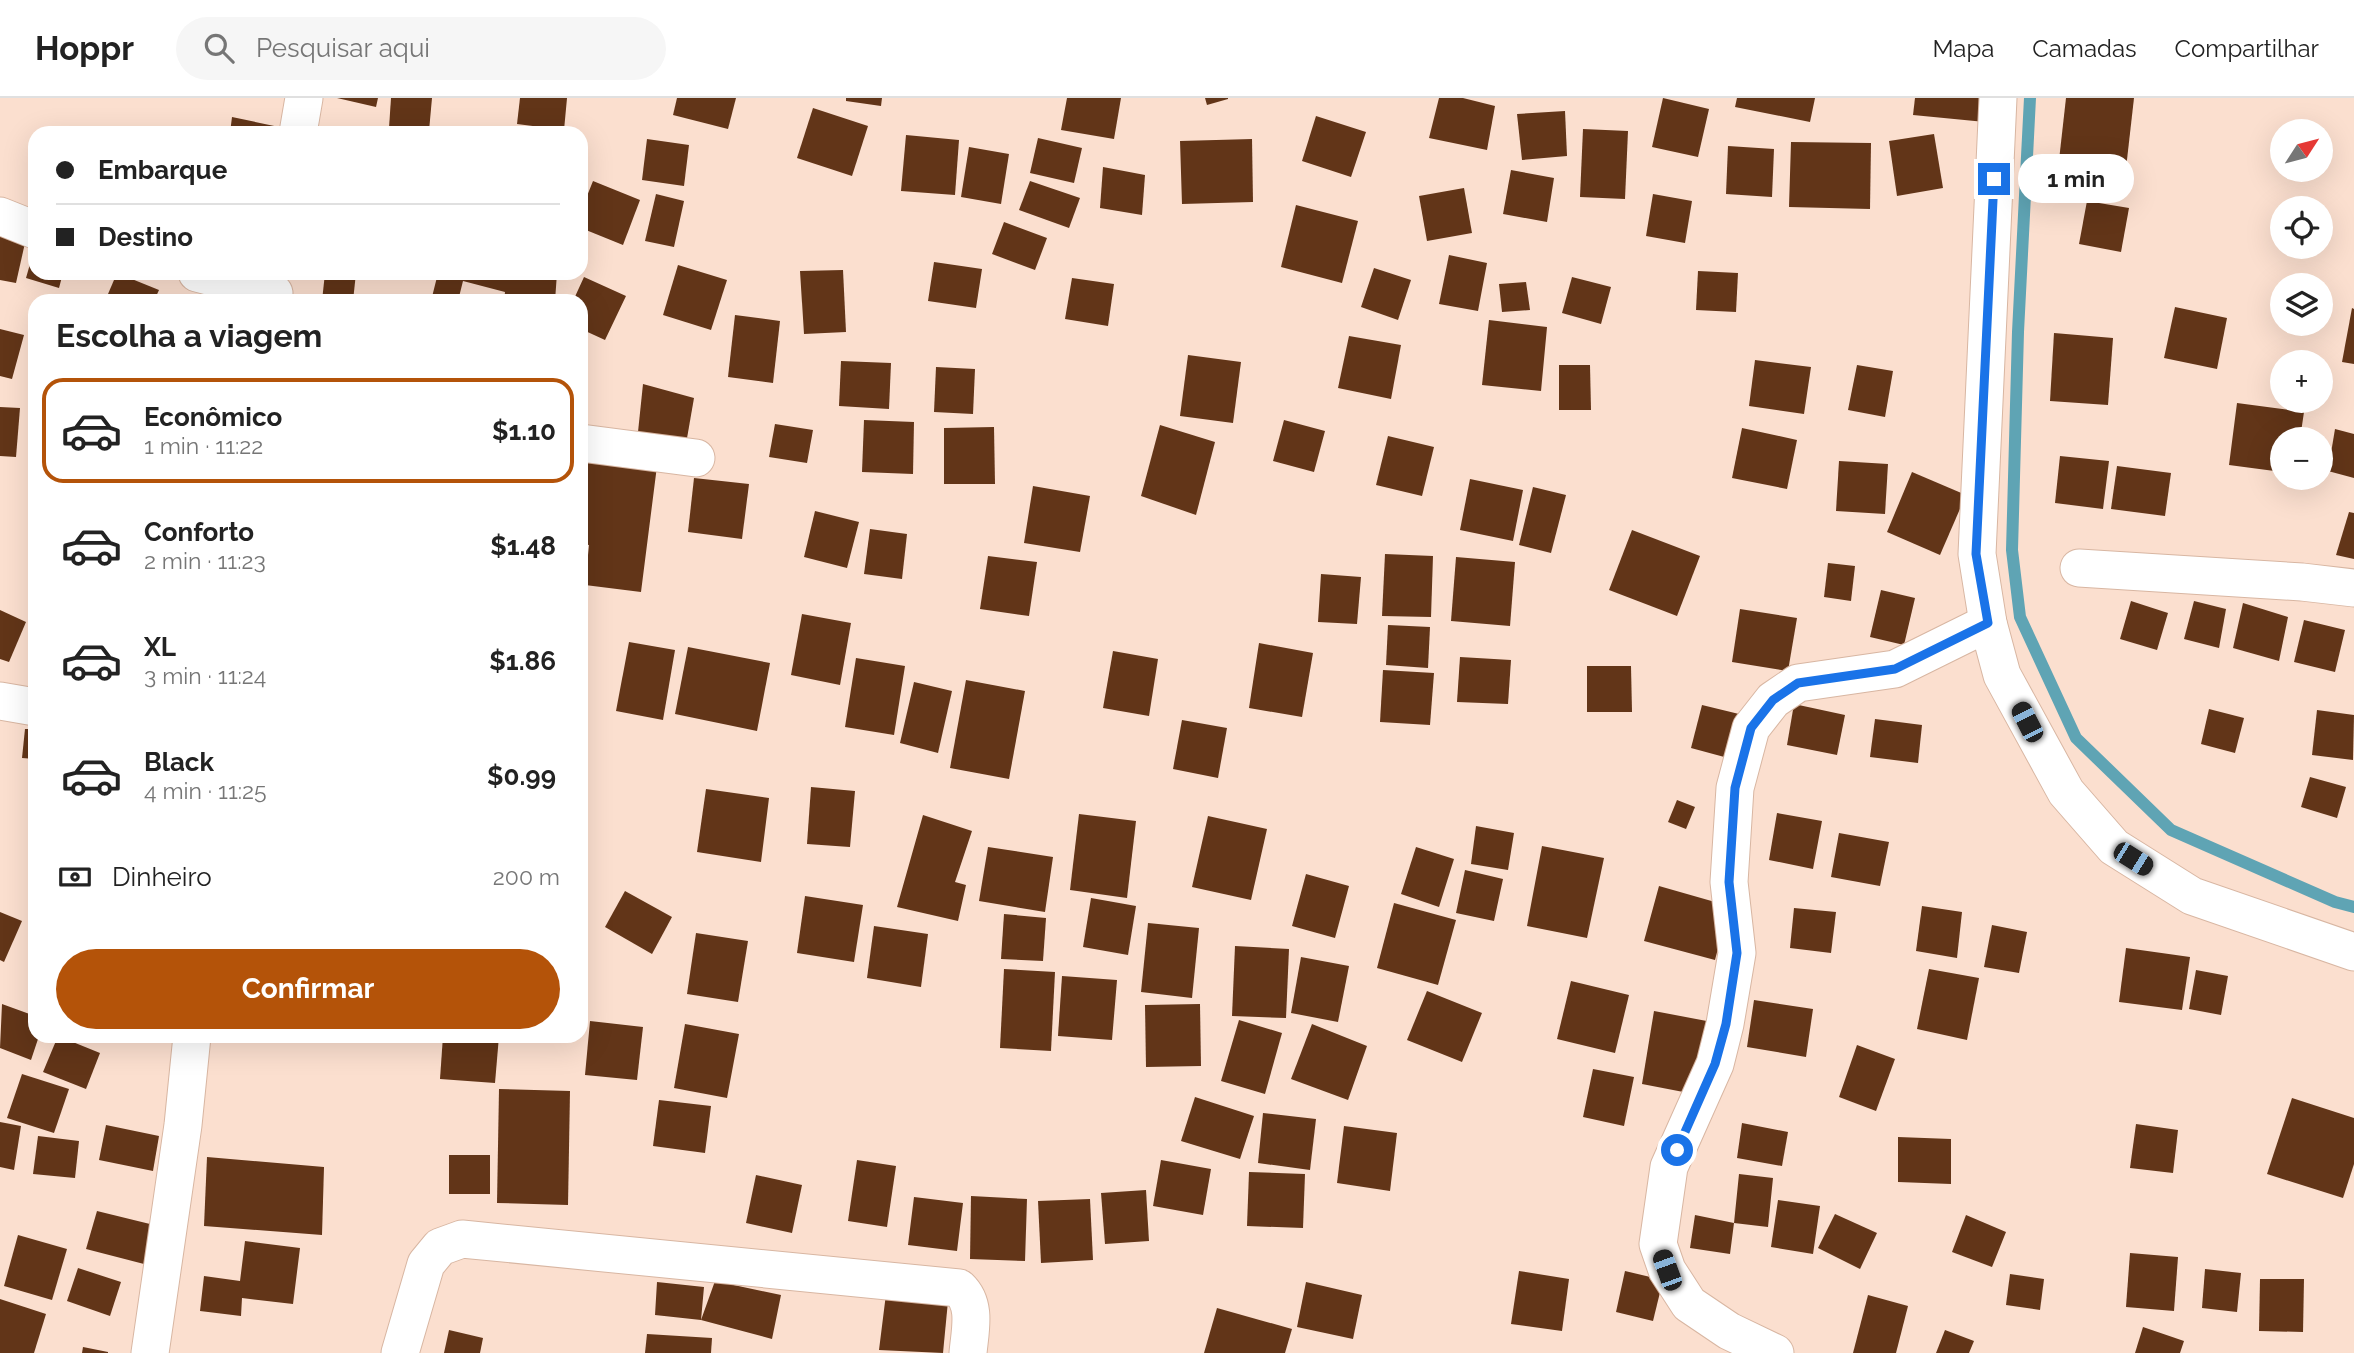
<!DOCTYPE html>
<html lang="pt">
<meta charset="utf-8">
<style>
body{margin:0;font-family:Raleway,sans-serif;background:#f6f6f6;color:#222;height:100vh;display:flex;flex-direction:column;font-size:26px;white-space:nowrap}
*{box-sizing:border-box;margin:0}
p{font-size:23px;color:#767676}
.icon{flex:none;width:38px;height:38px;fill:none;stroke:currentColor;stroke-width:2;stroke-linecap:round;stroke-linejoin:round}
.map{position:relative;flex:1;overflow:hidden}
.details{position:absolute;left:28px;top:196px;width:560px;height:749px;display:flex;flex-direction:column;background:#fff;border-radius:21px;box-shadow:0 7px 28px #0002}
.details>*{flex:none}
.top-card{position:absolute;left:28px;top:28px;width:560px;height:154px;border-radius:21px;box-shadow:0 7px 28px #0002;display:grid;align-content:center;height:154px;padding:0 28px;background:#fff}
.needle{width:46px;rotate:54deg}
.buttons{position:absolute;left:2270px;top:21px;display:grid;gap:14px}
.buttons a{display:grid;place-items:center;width:63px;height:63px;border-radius:50%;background:#fff;box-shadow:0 7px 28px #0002;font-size:35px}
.end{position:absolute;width:32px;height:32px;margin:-16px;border:9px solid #1a73e8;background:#fff;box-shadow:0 0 0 4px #fff}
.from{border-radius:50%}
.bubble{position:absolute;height:49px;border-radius:24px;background:#fff;box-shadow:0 7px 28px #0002;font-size:23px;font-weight:700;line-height:49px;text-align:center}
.car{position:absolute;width:21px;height:42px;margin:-21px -10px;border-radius:9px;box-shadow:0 0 5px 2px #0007;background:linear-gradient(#222 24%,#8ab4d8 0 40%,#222 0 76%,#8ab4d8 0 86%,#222 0)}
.top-card b{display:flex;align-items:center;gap:24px;height:66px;font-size:26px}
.top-card b+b{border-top:2px solid #e0e0e0}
.top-card i{width:18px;height:18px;background:#222}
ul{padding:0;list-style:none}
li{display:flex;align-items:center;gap:21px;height:105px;margin:0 14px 10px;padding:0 14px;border:4px solid transparent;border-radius:21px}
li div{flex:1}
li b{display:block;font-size:26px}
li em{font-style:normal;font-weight:700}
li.current{border-color:#b45309}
li>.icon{width:63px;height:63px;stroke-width:1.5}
h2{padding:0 28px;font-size:32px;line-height:84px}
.pay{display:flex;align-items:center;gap:18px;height:77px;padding:0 28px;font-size:26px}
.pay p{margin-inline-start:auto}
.cta{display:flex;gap:14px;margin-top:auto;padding:14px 28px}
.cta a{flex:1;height:80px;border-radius:42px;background:#b45309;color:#fff;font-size:28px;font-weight:700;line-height:80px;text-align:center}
header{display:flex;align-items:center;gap:42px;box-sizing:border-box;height:98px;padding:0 35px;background:#fff;border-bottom:2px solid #e0e0e0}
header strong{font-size:33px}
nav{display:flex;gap:38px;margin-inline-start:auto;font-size:24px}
.search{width:490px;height:63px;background:#f6f6f6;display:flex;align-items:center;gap:18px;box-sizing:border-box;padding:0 24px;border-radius:38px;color:#767676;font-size:26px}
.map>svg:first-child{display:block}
</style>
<header>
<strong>Hoppr</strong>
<div class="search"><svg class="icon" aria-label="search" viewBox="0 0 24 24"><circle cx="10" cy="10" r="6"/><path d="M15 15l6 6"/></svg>Pesquisar aqui</div>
<nav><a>Mapa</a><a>Camadas</a><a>Compartilhar</a></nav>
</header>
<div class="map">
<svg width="2354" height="1255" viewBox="0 0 2354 1255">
<rect width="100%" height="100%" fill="#fbdfcf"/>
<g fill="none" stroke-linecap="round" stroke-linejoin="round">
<path stroke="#5fa4b4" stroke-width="12" d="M2030 0 2018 234 2012 452 2020 519 2076 640 2171 732 2335 804 2354 809"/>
</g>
<g fill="#623518">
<path d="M337 0H378L376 9Z"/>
<path d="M391 0H432L429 33 389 30Z"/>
<path d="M520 0H567L564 32 517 26Z"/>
<path d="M677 0H736L728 31 673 17Z"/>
<path d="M846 0H882L881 8 846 3Z"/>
<path d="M1067 0H1121L1114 41 1061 32Z"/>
<path d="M1205 0H1228V1L1207 7Z"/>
<path d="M1439 0H1463L1495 8 1487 52 1429 40Z"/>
<path d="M1663 0 1709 11 1698 59 1652 49Z"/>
<path d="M1737 0H1815L1810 24 1735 9Z"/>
<path d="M1915 0H1986L1985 24 1913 17Z"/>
<path d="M2066 0H2134L2124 88 2057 80Z"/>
<path d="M813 10 868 28 852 78 797 60Z"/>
<path d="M1565 13 1567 58 1522 62 1517 16Z"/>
<path d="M1316 18 1366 34 1351 79 1302 63Z"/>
<path d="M232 19 279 29 278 35H230Z"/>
<path d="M168 29 183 35H166Z"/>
<path d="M345 29 369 34 368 35H344Z"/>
<path d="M1583 31 1628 33 1625 101 1580 99Z"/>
<path d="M1934 36 1943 90 1897 98 1889 43Z"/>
<path d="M906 37 959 42 955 97 901 93Z"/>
<path d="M1038 40 1082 50 1074 85 1030 75Z"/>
<path d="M647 41 689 47 684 88 642 82Z"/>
<path d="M1252 41 1253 104 1182 106 1180 43Z"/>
<path d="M1791 44 1871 45 1870 111 1789 109Z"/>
<path d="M1728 48 1774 51 1772 99 1726 96Z"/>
<path d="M969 49 1009 56 1001 106 961 99Z"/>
<path d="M1103 69 1145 77 1142 117 1100 110Z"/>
<path d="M1511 72 1554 80 1547 124 1503 116Z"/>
<path d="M593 83 640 102 623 147 581 130V113Z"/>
<path d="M1030 83 1080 100 1069 130 1019 112Z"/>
<path d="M1464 90 1472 135 1427 143 1419 98Z"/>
<path d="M656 96 684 103 674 149 645 143Z"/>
<path d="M1653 96 1692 103 1685 145 1646 138Z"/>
<path d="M2087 103 2129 110 2121 154 2079 146Z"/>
<path d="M1296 107 1358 123 1342 185 1281 169Z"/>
<path d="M1004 124 1047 140 1035 172 992 156Z"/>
<path d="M0 130 27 136 16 185 0 182Z"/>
<path d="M34 152 35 175H63L59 190 26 180Z"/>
<path d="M1449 157 1487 165 1478 213 1439 206Z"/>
<path d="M934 164 982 171 976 210 928 203Z"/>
<path d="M678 167 727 182 711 232 663 217Z"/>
<path d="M1374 170 1411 182 1398 222 1361 209Z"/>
<path d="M843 172 846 234 804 236 800 173Z"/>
<path d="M1698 173 1738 175 1736 214 1696 212Z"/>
<path d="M117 175 159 192 154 203H105Z"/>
<path d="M325 175H356L353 203H322Z"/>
<path d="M438 175H557L555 203H504L505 194 463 183 458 203H431Z"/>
<path d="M584 179 626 198 605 242 581 231V203H573Z"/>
<path d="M1572 179 1611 189 1601 226 1562 215Z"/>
<path d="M1072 180 1114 186 1108 228 1065 221Z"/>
<path d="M1526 184 1530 212 1502 214 1499 186Z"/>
<path d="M468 197 486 202V203H466Z"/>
<path d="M2175 209 2227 220 2217 271 2164 260Z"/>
<path d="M2352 210 2354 211V266L2342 264Z"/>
<path d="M735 217 780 223 773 285 728 279Z"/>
<path d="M1489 222 1547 229 1541 293 1482 287Z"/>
<path d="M0 231 24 237 12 281 0 278Z"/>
<path d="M2054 235 2113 240 2108 307 2050 303Z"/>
<path d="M1349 238 1401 247 1391 301 1338 290Z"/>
<path d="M1188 257 1241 264 1233 325 1180 318Z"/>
<path d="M1755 262 1811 269 1804 316 1749 308Z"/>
<path d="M841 263 891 265 889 311 839 308Z"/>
<path d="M1559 267H1590L1591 312H1559Z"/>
<path d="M1857 267 1893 273 1885 319 1848 312Z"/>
<path d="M936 269 975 271 973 316 934 314Z"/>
<path d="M643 286 694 300 686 346 638 334Z"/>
<path d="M2237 305 2304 314 2300 341H2282V374L2229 367Z"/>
<path d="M0 309 20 310 16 359 0 358Z"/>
<path d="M864 322 914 324 913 376 862 374Z"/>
<path d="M1284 322 1325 333 1314 374 1273 363Z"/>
<path d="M775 326 813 332 807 365 769 359Z"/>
<path d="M1160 327 1215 344 1196 417 1141 398Z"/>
<path d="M994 329 995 386H944V330Z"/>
<path d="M1742 330 1797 342 1787 391 1732 380Z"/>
<path d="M2335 331 2354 336V380L2328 373Z"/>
<path d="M1388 338 1434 349 1422 398 1376 387Z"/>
<path d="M585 358 657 368 641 494 585 487 589 447 581 446V387Z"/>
<path d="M2060 358 2109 363 2103 411 2055 405Z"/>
<path d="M1839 363 1888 366 1885 416 1836 413Z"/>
<path d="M2117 368 2171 375 2165 418 2111 411Z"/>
<path d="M1912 374 1966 397 1940 457 1887 434Z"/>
<path d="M694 380 749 386 742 441 688 434Z"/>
<path d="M1470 381 1523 392 1513 443 1460 432Z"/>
<path d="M1033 388 1090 398 1080 454 1024 445Z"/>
<path d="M1533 389 1566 397 1551 455 1519 447Z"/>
<path d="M815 413 859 424 847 470 804 459Z"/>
<path d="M2349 414 2354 415V461L2336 457Z"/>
<path d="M870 431 907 436 902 481 864 476Z"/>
<path d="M1632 432 1700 458 1677 518 1609 492Z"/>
<path d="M1385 456 1433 458 1431 519 1382 518Z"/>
<path d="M988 458 1037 464 1029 518 980 511Z"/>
<path d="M1456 459 1515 464 1510 528 1451 523Z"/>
<path d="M1828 465 1855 468 1851 503 1824 499Z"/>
<path d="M1321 476 1361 479 1357 526 1318 524Z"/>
<path d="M1881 492 1915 500 1904 547 1870 539Z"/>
<path d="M2131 503 2168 515 2157 552 2120 541Z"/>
<path d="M2194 503 2226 511 2219 550 2184 541Z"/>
<path d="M2243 505 2288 519 2279 563 2233 550Z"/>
<path d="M1740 511 1797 520 1788 573 1732 564Z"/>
<path d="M0 512 26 524 9 564 0 561Z"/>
<path d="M802 516 851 525 840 587 791 577Z"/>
<path d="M2304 522 2345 532 2335 574 2294 564Z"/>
<path d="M1388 527 1430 529 1428 570 1386 567Z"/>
<path d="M629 544 675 552 663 622 616 613Z"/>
<path d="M1259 545 1313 555 1302 619 1249 610Z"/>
<path d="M688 549 770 565 757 633 675 616Z"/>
<path d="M1113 553 1158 561 1149 618 1103 610Z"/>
<path d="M1460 559 1511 562 1508 606 1457 604Z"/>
<path d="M856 560 905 568 894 637 845 629Z"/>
<path d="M1587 568H1631L1632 614H1587Z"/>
<path d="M1383 572 1434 575 1430 627 1380 624Z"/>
<path d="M966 582 1025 593 1009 681 950 670Z"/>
<path d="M914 584 952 593 938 655 900 645Z"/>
<path d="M1794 606 1845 617 1837 657 1787 647Z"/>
<path d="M1702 607 1739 616 1728 660 1691 650Z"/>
<path d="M2209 611 2244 620 2235 655 2201 646Z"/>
<path d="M2317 612 2354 617 2353 662 2312 657Z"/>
<path d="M1875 621 1922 627 1918 665 1870 659Z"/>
<path d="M1182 622 1227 630 1218 680 1173 671Z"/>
<path d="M25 631H35V661L22 660Z"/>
<path d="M2310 679 2346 689 2337 720 2301 709Z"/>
<path d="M811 689 855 693 850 749 807 746Z"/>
<path d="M706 691 769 700 761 764 697 754Z"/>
<path d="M1677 702 1695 709 1686 731 1668 724Z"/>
<path d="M1777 715 1822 723 1813 771 1769 762Z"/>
<path d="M1079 716 1136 723 1127 800 1070 792Z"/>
<path d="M923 717 972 733 955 784 966 787 958 823 897 809Z"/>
<path d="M1208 718 1267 731 1251 802 1192 789Z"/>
<path d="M1476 728 1514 735 1508 772 1471 766Z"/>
<path d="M1839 735 1889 744 1880 788 1831 779Z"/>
<path d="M1542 748 1604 760 1587 840 1527 828Z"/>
<path d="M988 749 1053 759 1045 814 979 803Z"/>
<path d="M1416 749 1454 761 1439 809 1401 796Z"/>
<path d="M1465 772 1503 781 1494 823 1456 815Z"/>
<path d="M1306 776 1349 788 1335 840 1292 828Z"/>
<path d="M1659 788 1729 808 1715 862 1644 843Z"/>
<path d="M625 793 672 819 652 856 605 829Z"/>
<path d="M805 798 863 807 854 864 797 855Z"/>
<path d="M1091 800 1136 808 1128 857 1083 849Z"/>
<path d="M1394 805 1456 822 1438 887 1377 870Z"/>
<path d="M1922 808 1962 814 1957 860 1916 853Z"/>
<path d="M1794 810 1836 814 1831 855 1790 850Z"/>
<path d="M0 814 22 823 4 864 0 862Z"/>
<path d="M1004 816 1046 820 1043 863 1001 861Z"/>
<path d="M1148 825 1199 830 1192 900 1141 894Z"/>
<path d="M1992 827 2027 834 2019 875 1984 869Z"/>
<path d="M874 828 928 836 921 889 867 880Z"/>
<path d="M696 835 748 843 738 904 687 896Z"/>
<path d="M1235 848 1289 851 1286 920 1232 918Z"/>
<path d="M2126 850 2190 859 2182 912 2119 904Z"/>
<path d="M1301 859 1349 868 1338 924 1291 915Z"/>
<path d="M1004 871 1055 874 1051 953 1000 950Z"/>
<path d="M1929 871 1979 880 1967 942 1917 931Z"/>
<path d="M2196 872 2228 878 2221 917 2189 911Z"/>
<path d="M1062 878 1117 882 1112 942 1058 938Z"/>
<path d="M1571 883 1629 897 1615 955 1557 941Z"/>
<path d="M1427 893 1482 915 1462 964 1407 942Z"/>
<path d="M1754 902 1813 911 1806 959 1747 949Z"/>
<path d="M2 906 35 918V938H39L31 962 0 950Z"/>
<path d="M1200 906 1201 968 1146 969 1145 907Z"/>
<path d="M1654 913 1712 924 1699 997 1642 986Z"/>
<path d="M1239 922 1282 935 1265 996 1221 983Z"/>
<path d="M590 923 643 929 637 982 585 977Z"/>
<path d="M685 926 739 936 727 1000 674 990Z"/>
<path d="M1312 926 1367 948 1348 1002 1291 981Z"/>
<path d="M58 938 100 955 86 991 43 974Z"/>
<path d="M443 938H499L495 985 440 981Z"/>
<path d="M1857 947 1895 961 1876 1013 1839 999Z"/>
<path d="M1593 971 1634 979 1624 1028 1583 1019Z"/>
<path d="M22 976 69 991 54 1035 7 1020Z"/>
<path d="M499 991 570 993 568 1107 497 1105Z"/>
<path d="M1195 999 1254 1018 1240 1061 1181 1043Z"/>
<path d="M2292 1000 2354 1020V1066L2343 1100 2267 1076Z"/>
<path d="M659 1002 711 1008 705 1055 653 1048Z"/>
<path d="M1263 1015 1316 1021 1310 1072 1258 1065Z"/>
<path d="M0 1024 21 1028 14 1072 0 1069Z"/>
<path d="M1742 1025 1788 1034 1782 1068 1737 1060Z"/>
<path d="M2136 1026 2178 1032 2173 1075 2130 1070Z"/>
<path d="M106 1027 159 1038 153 1073 99 1062Z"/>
<path d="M1344 1028 1397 1035 1390 1093 1337 1085Z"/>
<path d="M38 1038 79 1043 75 1080 33 1076Z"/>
<path d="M1898 1039 1951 1041V1086L1898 1084Z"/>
<rect x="449" y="1057" width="41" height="39"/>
<path d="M207 1059 324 1069 322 1137 204 1128Z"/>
<path d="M857 1062 896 1068 887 1129 848 1123Z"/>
<path d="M1161 1062 1211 1071 1203 1117 1153 1108Z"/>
<path d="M1249 1074 1305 1076 1303 1130 1247 1128Z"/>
<path d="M1739 1076 1773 1080 1768 1129 1734 1125 1730 1156 1690 1150 1695 1117 1734 1125Z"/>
<path d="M756 1077 802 1087 792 1135 746 1125Z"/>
<path d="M1146 1092 1149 1143 1105 1146 1101 1095Z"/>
<path d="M971 1098 1027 1101 1025 1163 970 1161Z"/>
<path d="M914 1099 963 1105 957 1153 908 1147Z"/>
<path d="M1090 1101 1093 1162 1041 1165 1038 1103Z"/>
<path d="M1778 1102 1820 1108 1813 1156 1771 1149Z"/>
<path d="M97 1113 154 1127 144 1166 86 1151Z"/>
<path d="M1835 1116 1877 1135 1860 1171 1818 1150Z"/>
<path d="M1966 1117 2006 1134 1992 1169 1952 1154Z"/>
<path d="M18 1137 67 1151 52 1202 4 1188Z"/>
<path d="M245 1143 300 1150 293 1206 242 1200 241 1218 200 1213 204 1178 240 1183Z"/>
<path d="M2130 1155 2178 1159 2174 1213 2126 1209Z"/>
<path d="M78 1170 121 1184 110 1218 67 1203Z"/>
<path d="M2205 1171 2241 1175 2237 1214 2202 1210Z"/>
<path d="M1519 1173 1569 1181 1562 1233 1511 1226Z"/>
<path d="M1625 1173 1663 1182 1653 1223 1616 1214Z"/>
<path d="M2010 1176 2044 1181 2040 1212 2006 1207Z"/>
<path d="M2260 1181H2304L2303 1234 2259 1233Z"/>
<path d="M715 1183 781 1197 772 1241 701 1222 655 1217 657 1184 704 1189 701 1222Z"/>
<path d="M1306 1184 1362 1197 1353 1241 1297 1229Z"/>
<path d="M887 1188 948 1203 943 1255 879 1252Z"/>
<path d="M1868 1197 1908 1208 1896 1255H1853Z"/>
<path d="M0 1201 46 1216 34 1255H0Z"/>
<path d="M1217 1210 1292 1231 1285 1255H1204Z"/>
<path d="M2143 1229 2184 1243 2180 1255H2135Z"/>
<path d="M449 1232 483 1240 480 1255H444Z"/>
<path d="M1945 1232 1974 1243 1969 1255H1936Z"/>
<path d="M647 1236 712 1240 711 1255H645Z"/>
<path d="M83 1249 108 1254V1255H82Z"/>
</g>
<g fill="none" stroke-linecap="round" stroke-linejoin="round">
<g stroke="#d8b6a2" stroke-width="39">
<g id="minor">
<path d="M1998 0 1977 456 1988 525 2002 577 2066 694 2114 749 2192 798 2354 854"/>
<path d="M298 35 304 0"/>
<path d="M0 118 35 132"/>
<path d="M197 175 274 195"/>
<path d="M581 345 696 360"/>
<path d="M2079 470 2302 484 2354 490"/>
<path d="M0 603 35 609"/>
<path d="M150 1255 183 1027 192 938"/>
<path d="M400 1255 426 1166 440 1149 462 1141 959 1190C977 1207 970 1232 968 1255"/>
<path d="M1775 1255 1729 1233 1689 1206 1667 1172 1658 1146 1669 1069 1715 966 1725 926 1737 855 1729 784 1735 690 1751 630 1773 602 1798 585 1895 571 1988 525"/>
</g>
</g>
<use href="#minor" stroke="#fff" stroke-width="37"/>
</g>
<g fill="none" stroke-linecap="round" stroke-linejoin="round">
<path stroke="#1a73e8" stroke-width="9" d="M1677 1052 1715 966 1726 926 1737 855 1729 784 1735 690 1751 630 1773 602 1798 585 1895 571 1988 525 1976 456 1994 81"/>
</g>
</svg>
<div class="buttons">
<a><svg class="needle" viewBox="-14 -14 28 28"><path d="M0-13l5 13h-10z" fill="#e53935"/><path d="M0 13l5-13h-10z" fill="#767676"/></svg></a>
<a><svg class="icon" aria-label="locate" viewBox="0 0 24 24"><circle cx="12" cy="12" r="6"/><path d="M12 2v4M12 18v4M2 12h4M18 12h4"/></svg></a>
<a><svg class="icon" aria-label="layers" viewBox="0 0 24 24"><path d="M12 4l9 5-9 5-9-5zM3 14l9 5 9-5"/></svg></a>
<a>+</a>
<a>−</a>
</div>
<i class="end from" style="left:1677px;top:1052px"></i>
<i class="end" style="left:1994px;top:81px"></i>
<div class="bubble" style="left:2018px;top:56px;width:116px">1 min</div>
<i class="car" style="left:2027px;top:624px;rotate:333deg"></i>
<i class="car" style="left:2133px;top:761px;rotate:122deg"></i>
<i class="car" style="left:1667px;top:1172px;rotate:340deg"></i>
<div class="top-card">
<b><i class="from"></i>Embarque</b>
<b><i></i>Destino</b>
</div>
<section class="details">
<h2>Escolha a viagem</h2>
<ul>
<li class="current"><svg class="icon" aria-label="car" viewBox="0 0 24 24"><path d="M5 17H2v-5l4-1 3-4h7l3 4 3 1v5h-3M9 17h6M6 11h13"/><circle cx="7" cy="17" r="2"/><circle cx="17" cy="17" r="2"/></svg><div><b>Econômico</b><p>1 min · 11:22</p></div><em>$1.10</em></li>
<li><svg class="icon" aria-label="car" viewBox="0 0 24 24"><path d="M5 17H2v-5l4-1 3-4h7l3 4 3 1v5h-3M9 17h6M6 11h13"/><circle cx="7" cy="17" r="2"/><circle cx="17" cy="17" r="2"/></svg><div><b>Conforto</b><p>2 min · 11:23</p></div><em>$1.48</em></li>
<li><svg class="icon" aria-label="car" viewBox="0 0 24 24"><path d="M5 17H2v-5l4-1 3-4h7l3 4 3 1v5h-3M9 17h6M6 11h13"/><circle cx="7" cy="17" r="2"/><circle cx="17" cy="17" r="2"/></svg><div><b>XL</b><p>3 min · 11:24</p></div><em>$1.86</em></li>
<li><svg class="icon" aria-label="car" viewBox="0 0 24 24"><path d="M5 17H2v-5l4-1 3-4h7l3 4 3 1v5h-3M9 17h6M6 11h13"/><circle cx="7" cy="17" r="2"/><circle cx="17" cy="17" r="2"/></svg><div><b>Black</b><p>4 min · 11:25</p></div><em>$0.99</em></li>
</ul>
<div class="pay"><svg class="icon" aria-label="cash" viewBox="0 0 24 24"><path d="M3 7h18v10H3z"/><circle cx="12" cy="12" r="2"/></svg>Dinheiro<p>200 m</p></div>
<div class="cta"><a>Confirmar</a></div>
</section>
</div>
